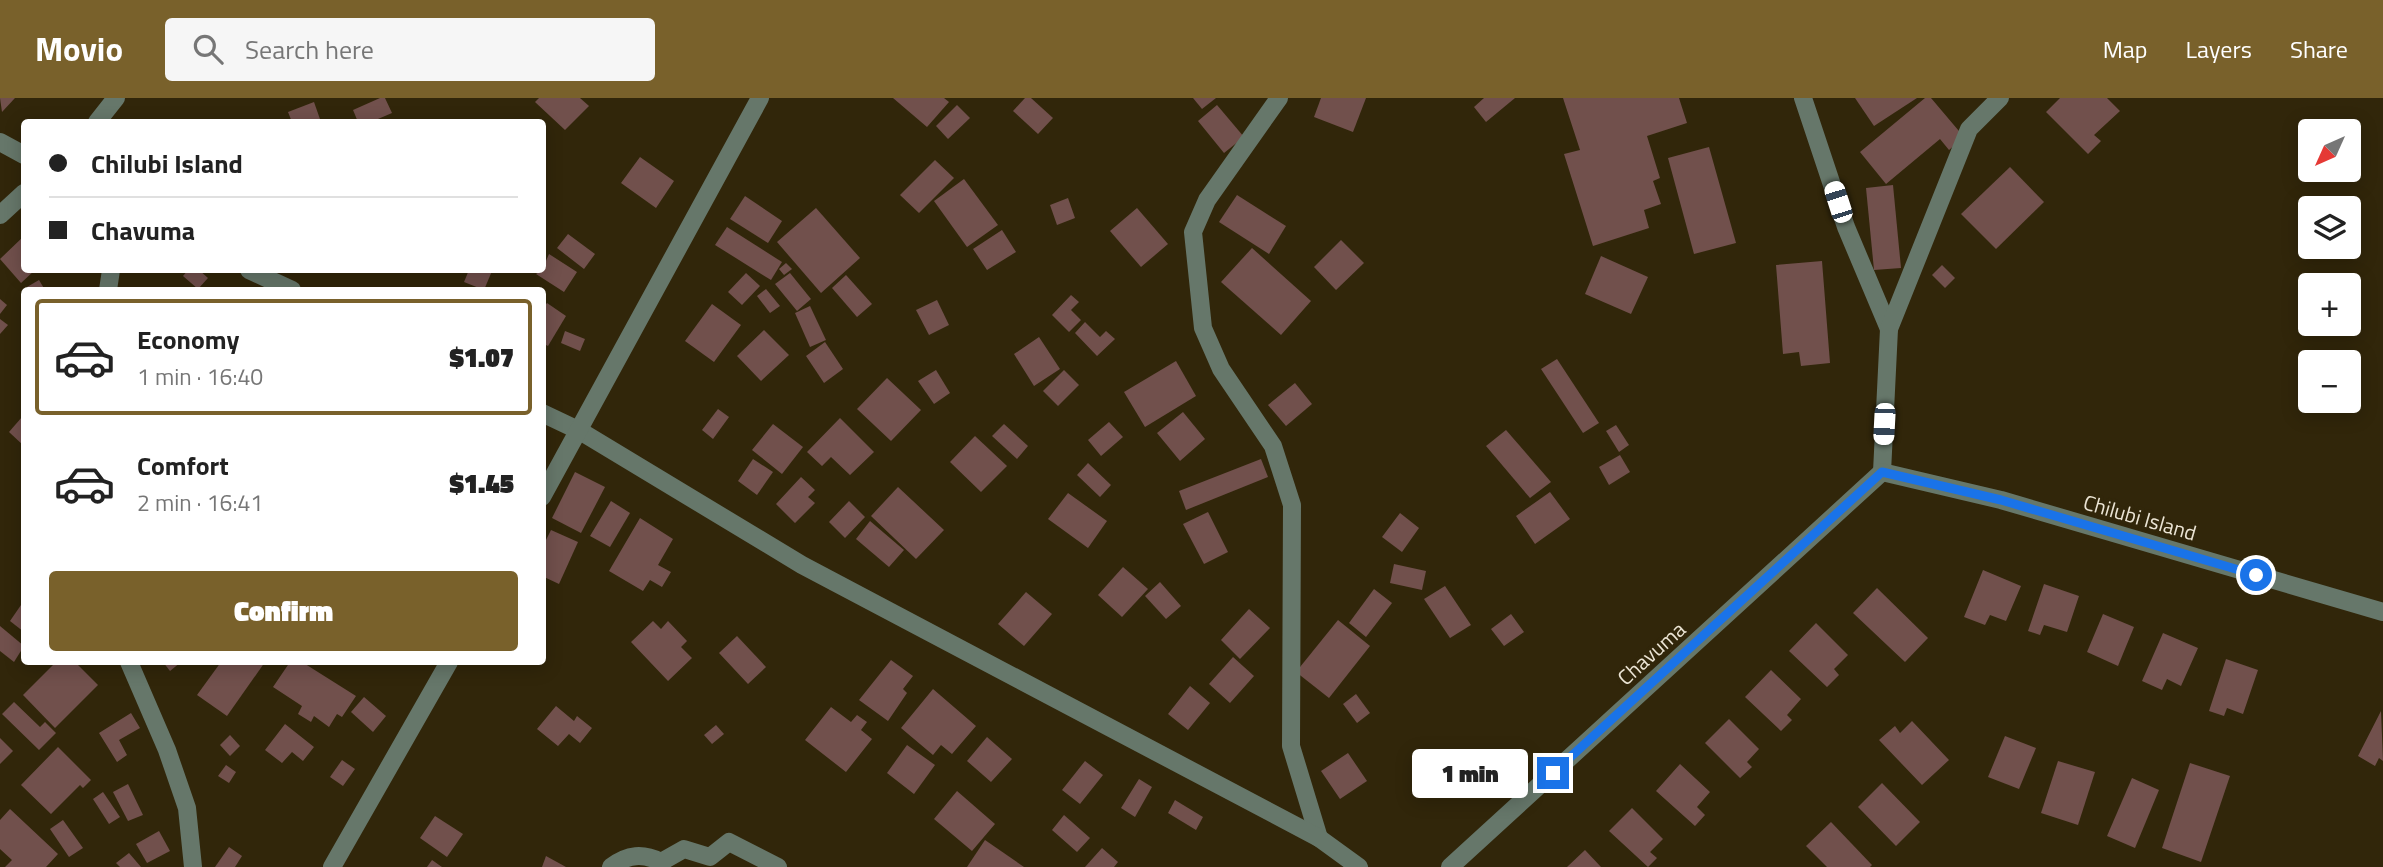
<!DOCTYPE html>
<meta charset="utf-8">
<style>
body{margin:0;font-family:"Titillium Web",sans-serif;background:#f6f6f6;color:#222;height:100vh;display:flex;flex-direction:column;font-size:26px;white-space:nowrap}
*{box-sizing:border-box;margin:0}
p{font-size:23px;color:#767676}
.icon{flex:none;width:38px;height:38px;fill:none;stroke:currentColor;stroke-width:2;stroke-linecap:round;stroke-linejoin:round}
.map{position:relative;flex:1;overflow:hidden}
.panel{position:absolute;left:21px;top:189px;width:525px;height:378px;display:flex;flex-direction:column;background:#fff;border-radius:7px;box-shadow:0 4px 18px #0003}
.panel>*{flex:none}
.banner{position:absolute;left:21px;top:21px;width:525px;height:154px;border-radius:7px;box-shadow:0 4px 18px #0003;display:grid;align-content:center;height:154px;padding:0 28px;background:#fff}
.needle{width:46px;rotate:225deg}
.buttons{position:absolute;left:2298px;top:21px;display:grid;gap:14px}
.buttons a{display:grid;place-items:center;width:63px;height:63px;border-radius:7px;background:#fff;box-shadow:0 4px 18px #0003;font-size:35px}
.end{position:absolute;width:32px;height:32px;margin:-16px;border:9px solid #1a73e8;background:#fff;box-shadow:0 0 0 4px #fff}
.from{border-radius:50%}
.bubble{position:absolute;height:49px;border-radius:7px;background:#fff;box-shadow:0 4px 18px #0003;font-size:23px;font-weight:800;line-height:49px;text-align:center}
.car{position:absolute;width:21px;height:42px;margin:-21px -10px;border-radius:9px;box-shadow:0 0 5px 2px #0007;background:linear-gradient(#fff 24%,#345 0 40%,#fff 0 76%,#345 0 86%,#fff 0)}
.banner b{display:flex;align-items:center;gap:24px;height:66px;font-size:26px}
.banner b+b{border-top:2px solid #e0e0e0}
.banner i{width:18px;height:18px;background:#222}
ul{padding:12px 0 0;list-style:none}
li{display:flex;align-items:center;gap:21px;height:116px;margin:0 14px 10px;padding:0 14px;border:4px solid transparent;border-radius:7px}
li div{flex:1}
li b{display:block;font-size:26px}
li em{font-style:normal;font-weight:800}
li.current{border-color:#79612b}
li>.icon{width:63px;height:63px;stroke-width:1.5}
.action{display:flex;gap:14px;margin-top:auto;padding:14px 28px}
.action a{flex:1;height:80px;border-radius:7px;background:#79612b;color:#fff;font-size:28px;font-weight:800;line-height:80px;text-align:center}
header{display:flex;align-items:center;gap:42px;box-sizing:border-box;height:98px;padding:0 35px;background:#79612b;color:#fff}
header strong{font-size:33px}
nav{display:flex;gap:38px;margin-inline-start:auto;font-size:24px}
.search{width:490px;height:63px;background:#f6f6f6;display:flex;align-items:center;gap:18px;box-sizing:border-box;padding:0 24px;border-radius:7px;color:#767676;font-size:26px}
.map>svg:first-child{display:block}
</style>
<header>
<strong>Movio</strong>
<div class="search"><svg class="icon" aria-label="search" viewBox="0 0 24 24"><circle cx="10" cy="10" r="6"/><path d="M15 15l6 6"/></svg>Search here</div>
<nav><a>Map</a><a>Layers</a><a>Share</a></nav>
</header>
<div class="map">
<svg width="2383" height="769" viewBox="0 0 2383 769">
<rect width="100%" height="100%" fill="#31260a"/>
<g fill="#71504c">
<path d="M0 0H15L2 14Z"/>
<path d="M380 0H385L392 15 371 24H358L353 12Z"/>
<path d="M539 0H580L589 8 565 32 535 4Z"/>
<path d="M893 0H944L949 4 927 29Z"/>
<path d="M1025 0H1031L1053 20 1038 36 1013 13Z"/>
<path d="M1193 0H1216L1202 11Z"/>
<path d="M1321 0H1366L1353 34 1314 19Z"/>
<path d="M1484 0H1515L1486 24 1474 9Z"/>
<path d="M1563 0H1679L1687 25 1647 38 1660 80 1653 83 1661 106 1644 112 1649 130 1593 148 1564 56 1580 52Z"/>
<path d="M1855 0H1917L1874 28Z"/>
<path d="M1925 0H1931L1964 39 1949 52 1940 41 1886 86 1860 54Z"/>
<path d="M2060 0H2107L2120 13 2094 37 2101 43 2088 56 2046 14Z"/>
<path d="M314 4 321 24H292L288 14Z"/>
<path d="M957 7 970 20 948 41 936 28Z"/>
<path d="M1217 7 1244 39 1224 55 1198 23Z"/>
<path d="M1709 49 1736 145 1694 156 1668 60Z"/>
<path d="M640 59 674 83 656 110 621 85Z"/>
<path d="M935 62 954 80 919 115 900 97Z"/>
<path d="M2010 69 2044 104 1996 151 1961 116Z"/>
<path d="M964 81 998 127 967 149 934 103Z"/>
<path d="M1893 87 1901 170 1874 172 1866 90Z"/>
<path d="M1237 97 1286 128 1269 156 1219 124Z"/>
<path d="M745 98 782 123 768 145 730 121Z"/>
<path d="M1068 100 1075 120 1057 127 1050 107Z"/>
<path d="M816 110 860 160 821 195 777 144Z"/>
<path d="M1137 110 1168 146 1141 169 1110 133Z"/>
<path d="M727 129 782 164 771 182 715 147Z"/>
<path d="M1002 132 1016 154 987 172 973 151Z"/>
<path d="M568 136 595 156 584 171 557 150Z"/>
<path d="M24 138V172H35L21 185 0 161Z"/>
<path d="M1341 142 1364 165 1336 192 1314 169Z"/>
<path d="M1252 150 1311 203 1281 237 1221 184Z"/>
<path d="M549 156 577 174 564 194 536 176 542 172Z"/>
<path d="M1601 158 1648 179 1631 216 1585 196Z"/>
<path d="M1822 163 1830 265 1801 268 1799 254 1783 256 1776 167Z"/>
<path d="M786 165 792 171 784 177 779 171Z"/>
<path d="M1942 167 1955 180 1945 190 1932 177Z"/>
<path d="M188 172H199L208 180 198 191 183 178Z"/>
<path d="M469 172 492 173 484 192 464 184Z"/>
<path d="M746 175 760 188 742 207 728 194Z"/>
<path d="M790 175 811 201 797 213 775 186Z"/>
<path d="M846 177 872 206 857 219 832 190Z"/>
<path d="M39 182 45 192H29L27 189Z"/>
<path d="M766 191 780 208 770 215 757 198Z"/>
<path d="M1071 197 1079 204 1071 212 1081 222 1069 234 1052 217Z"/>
<path d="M0 201 7 207 0 216Z"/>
<path d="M937 202 949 227 929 237 916 212Z"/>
<path d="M547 205 566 218 548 248 542 245V211Z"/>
<path d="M712 206 741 227 714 264 685 243Z"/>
<path d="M810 208 826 242 810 249 795 215Z"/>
<path d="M0 221 8 227 0 236Z"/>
<path d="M1085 224 1100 239 1106 233 1115 241 1097 258 1075 235Z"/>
<path d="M764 232 789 257 761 283 737 258Z"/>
<path d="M565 233 585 241 580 253 561 245Z"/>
<path d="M1039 239 1060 271 1034 288 1014 256Z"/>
<path d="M825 244 843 271 824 285 806 258Z"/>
<path d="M1557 261 1599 325 1583 335 1541 271Z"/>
<path d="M1176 263 1196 298 1145 329 1124 294Z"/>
<path d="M936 272 950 295 934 306 918 283Z"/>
<path d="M1064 272 1079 287 1058 308 1043 293Z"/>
<path d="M887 280 921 312 891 343 857 311Z"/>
<path d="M1295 285 1312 306 1286 328 1268 307Z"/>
<path d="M718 311 729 319 713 341 702 332Z"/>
<path d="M1183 314 1205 341 1180 363 1157 335Z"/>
<path d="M22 319 24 321V348L9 334Z"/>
<path d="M840 320 874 354 850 377 831 359 822 368 807 354Z"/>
<path d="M1109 324 1123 339 1101 358 1088 342Z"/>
<path d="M773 326 803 349 782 376 752 352Z"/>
<path d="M1004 326 1028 348 1017 361 992 338Z"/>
<path d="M1616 327 1629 347 1619 354 1606 333Z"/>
<path d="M1506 332 1551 384 1530 400 1486 348Z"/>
<path d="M975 338 1007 368 981 394 950 364Z"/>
<path d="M1620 357 1630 374 1609 387 1599 369Z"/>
<path d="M753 361 773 374 757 397 738 383Z"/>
<path d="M1261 361 1268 379 1186 412 1179 393Z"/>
<path d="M1088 365 1111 387 1100 399 1077 377Z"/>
<path d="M575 374 605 389 581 435 552 420Z"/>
<path d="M801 379 815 392 808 399 815 405 795 425 776 406Z"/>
<path d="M898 389 944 432 916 461 871 418Z"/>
<path d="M1550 394 1570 421 1535 446 1516 418Z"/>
<path d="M1068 395 1107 423 1088 450 1048 421Z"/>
<path d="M611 403 630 415 610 449 590 438Z"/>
<path d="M849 403 865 419 845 440 829 424Z"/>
<path d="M1208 414 1228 454 1204 466 1183 426Z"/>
<path d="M1400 415 1419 430 1402 454 1382 439Z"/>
<path d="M640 420 673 441 658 467 671 474 662 489 650 482 643 493 609 473Z"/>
<path d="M870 423 904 452 889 469 856 441Z"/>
<path d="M551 432 578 444 559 486 542 478V450Z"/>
<path d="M1394 466 1426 473 1422 492 1390 485Z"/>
<path d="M1123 469 1148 491 1122 519 1098 497Z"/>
<path d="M1983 472 2021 488 2006 523 1990 517 1985 527 1964 519Z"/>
<path d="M1160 484 1181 508 1166 521 1145 498Z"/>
<path d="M2044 486 2079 498 2067 534 2044 527 2040 537 2028 533Z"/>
<path d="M1445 488 1471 527 1450 540 1424 501Z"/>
<path d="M1877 490 1928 540 1905 564 1853 515Z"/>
<path d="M1374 491 1392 505 1366 539 1349 525Z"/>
<path d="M1026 494 1052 516 1024 548 998 526Z"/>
<path d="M21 507 24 509V534L10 523Z"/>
<path d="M1249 511 1270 530 1240 561 1221 542Z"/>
<path d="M1511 516 1524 534 1504 548 1491 531Z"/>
<path d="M2103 516 2134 529 2118 568 2087 554Z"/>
<path d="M1338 522 1370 548 1329 600 1296 574Z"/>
<path d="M653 523 661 531 668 523 687 543 681 549 692 560 668 583 631 544Z"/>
<path d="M1816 525 1848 557 1834 571 1839 577 1827 589 1789 553Z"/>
<path d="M0 528 24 548 14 564 0 553Z"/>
<path d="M2163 535 2198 550 2181 588 2167 581 2162 592 2142 583Z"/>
<path d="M737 538 766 569 748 586 719 555Z"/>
<path d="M1233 559 1254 578 1230 605 1209 586Z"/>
<path d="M2226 561 2258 572 2243 616 2227 610 2224 618 2209 613Z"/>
<path d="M891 562 913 578 903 591 907 595 888 623 859 602Z"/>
<path d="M56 564H75L98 587 55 630 23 597Z"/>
<path d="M163 564H181L170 573Z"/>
<path d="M221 564H265L227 618 197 597Z"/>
<path d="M290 564H302L356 598 342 619 337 616 329 629 314 618 311 624 298 616 302 608 273 589Z"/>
<path d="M1771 572 1801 601 1787 617 1792 622 1781 633 1745 599Z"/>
<path d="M1190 588 1210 605 1188 632 1168 616Z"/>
<path d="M933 591 976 628 952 656 941 647 933 657 901 630Z"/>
<path d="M1356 596 1370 615 1357 625 1343 606Z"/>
<path d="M364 599 386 618 373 634 351 614Z"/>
<path d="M14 604 40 629 45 624 56 635 39 652 2 616Z"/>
<path d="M556 608 574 623 577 618 592 630 580 645 569 636 558 648 537 631Z"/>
<path d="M831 609 851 624 857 617 867 624 861 632 872 641 846 674 805 642Z"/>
<path d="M2381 613 2383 663 2379 660 2375 668 2358 658Z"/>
<path d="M131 615 140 630 119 642 127 657 117 664 99 635Z"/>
<path d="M1729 621 1759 651 1747 664 1752 669 1740 680 1705 645Z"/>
<path d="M1912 623 1949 662 1922 687 1879 642 1895 628 1900 635Z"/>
<path d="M285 626 314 649 303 663 292 654 282 665 265 652Z"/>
<path d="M716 627 724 636 712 646 704 637Z"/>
<path d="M230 637 240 648 230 658 220 647Z"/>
<path d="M2005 638 2036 650 2019 691 1988 679Z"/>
<path d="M987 639 1012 661 991 684 967 663Z"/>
<path d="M0 640 13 653 0 666Z"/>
<path d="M907 647 935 667 914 696 887 675Z"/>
<path d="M58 649 91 682 83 690 80 687 51 716 21 687Z"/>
<path d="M1348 655 1367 683 1340 701 1321 673Z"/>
<path d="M342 662 355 671 343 688 330 679Z"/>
<path d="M1085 663 1103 677 1080 706 1062 692Z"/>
<path d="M2058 663 2095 674 2078 727 2041 715Z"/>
<path d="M2190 665 2230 678 2201 764 2162 750Z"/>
<path d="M1680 666 1710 694 1697 709 1705 717 1695 728 1656 693Z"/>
<path d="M226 667 236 674 229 685 218 678Z"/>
<path d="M2132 680 2159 692 2135 750 2107 738Z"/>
<path d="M1139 681 1152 689 1135 719 1121 710Z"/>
<path d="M1882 685 1920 724 1896 748 1858 709Z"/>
<path d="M128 686 143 717 128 723 113 694Z"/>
<path d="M957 693 995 726 972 753 934 721Z"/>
<path d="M103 694 120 719 109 726 93 701Z"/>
<path d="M1175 702 1203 719 1196 732 1168 715Z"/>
<path d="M1632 710 1663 741 1650 754 1657 760 1648 769 1609 733Z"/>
<path d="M10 711 58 756 46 769H5L12 762 0 751V722Z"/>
<path d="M1064 717 1090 740 1077 754 1052 732Z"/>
<path d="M435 718 463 736 447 759 420 740Z"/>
<path d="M63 722 83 750 69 759 50 731Z"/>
<path d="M1831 724 1872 767 1870 769H1827L1806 748Z"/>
<path d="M159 733 170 753 147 765 136 746Z"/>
<path d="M985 742 1024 769H967Z"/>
<path d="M229 749 242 758 235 769H215Z"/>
<path d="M1102 750 1118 764 1114 769H1085Z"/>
<path d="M1585 752 1601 769H1567Z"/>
<path d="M129 755 141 769H120L116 765Z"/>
<path d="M546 758 566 769H542Z"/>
<path d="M432 762 442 769H427Z"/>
</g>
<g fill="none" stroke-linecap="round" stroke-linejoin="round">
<g stroke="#66776a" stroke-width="18">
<path d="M1279 0 1207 102 1193 134 1203 230 1221 271 1273 348 1292 407 1291 648 1319 740"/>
<path d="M1803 0 1846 129 1889 231"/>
<path d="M97 24 116 0"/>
<path d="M0 44 24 57"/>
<path d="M0 117 24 95"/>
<path d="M249 172 292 192"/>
<path d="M108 192 111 172"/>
<path d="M542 315 580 333 802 467 1319 740 1359 769"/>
<path d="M1882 374 2001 402 2383 514"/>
<path d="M1882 374 1889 231 1969 31 2000 0"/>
<path d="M542 399 760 0"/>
<path d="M129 564 167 652 187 710 193 769"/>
<path d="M332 769 449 564"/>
<path d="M611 769C628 756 643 755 661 764L684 751 710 759 729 744 778 769"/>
<path d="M1450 769 1882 374"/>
</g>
</g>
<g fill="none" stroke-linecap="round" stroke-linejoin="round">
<path stroke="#1a73e8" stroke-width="9" d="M1553 675 1882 374 2001 402 2256 477"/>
</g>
<g text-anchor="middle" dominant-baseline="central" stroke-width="7" stroke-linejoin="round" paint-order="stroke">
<g font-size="21" fill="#ebe4d4" stroke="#31260a">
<text transform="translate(2140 419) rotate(16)">Chilubi Island</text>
<text transform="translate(1651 555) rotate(-42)">Chavuma</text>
</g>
</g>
</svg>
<div class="buttons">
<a><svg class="needle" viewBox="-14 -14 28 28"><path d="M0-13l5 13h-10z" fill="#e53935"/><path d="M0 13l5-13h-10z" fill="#767676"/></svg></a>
<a><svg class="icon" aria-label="layers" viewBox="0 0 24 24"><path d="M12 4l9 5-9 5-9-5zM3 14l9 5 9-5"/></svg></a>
<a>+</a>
<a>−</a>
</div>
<i class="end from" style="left:2256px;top:477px"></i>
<i class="end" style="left:1553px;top:675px"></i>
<div class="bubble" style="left:1412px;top:651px;width:116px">1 min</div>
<i class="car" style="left:1838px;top:104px;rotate:342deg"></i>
<i class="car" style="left:1884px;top:326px;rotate:183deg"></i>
<div class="banner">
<b><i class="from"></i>Chilubi Island</b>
<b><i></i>Chavuma</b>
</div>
<section class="panel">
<ul>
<li class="current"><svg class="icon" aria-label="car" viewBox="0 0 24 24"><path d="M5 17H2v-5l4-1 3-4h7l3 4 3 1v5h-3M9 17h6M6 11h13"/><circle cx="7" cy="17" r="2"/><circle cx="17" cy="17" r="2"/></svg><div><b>Economy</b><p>1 min · 16:40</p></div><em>$1.07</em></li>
<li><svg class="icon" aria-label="car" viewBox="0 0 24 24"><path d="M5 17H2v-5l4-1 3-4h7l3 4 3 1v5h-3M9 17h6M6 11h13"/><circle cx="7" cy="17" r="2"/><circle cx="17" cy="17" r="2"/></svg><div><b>Comfort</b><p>2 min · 16:41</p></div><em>$1.45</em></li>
</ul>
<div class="action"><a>Confirm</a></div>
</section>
</div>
